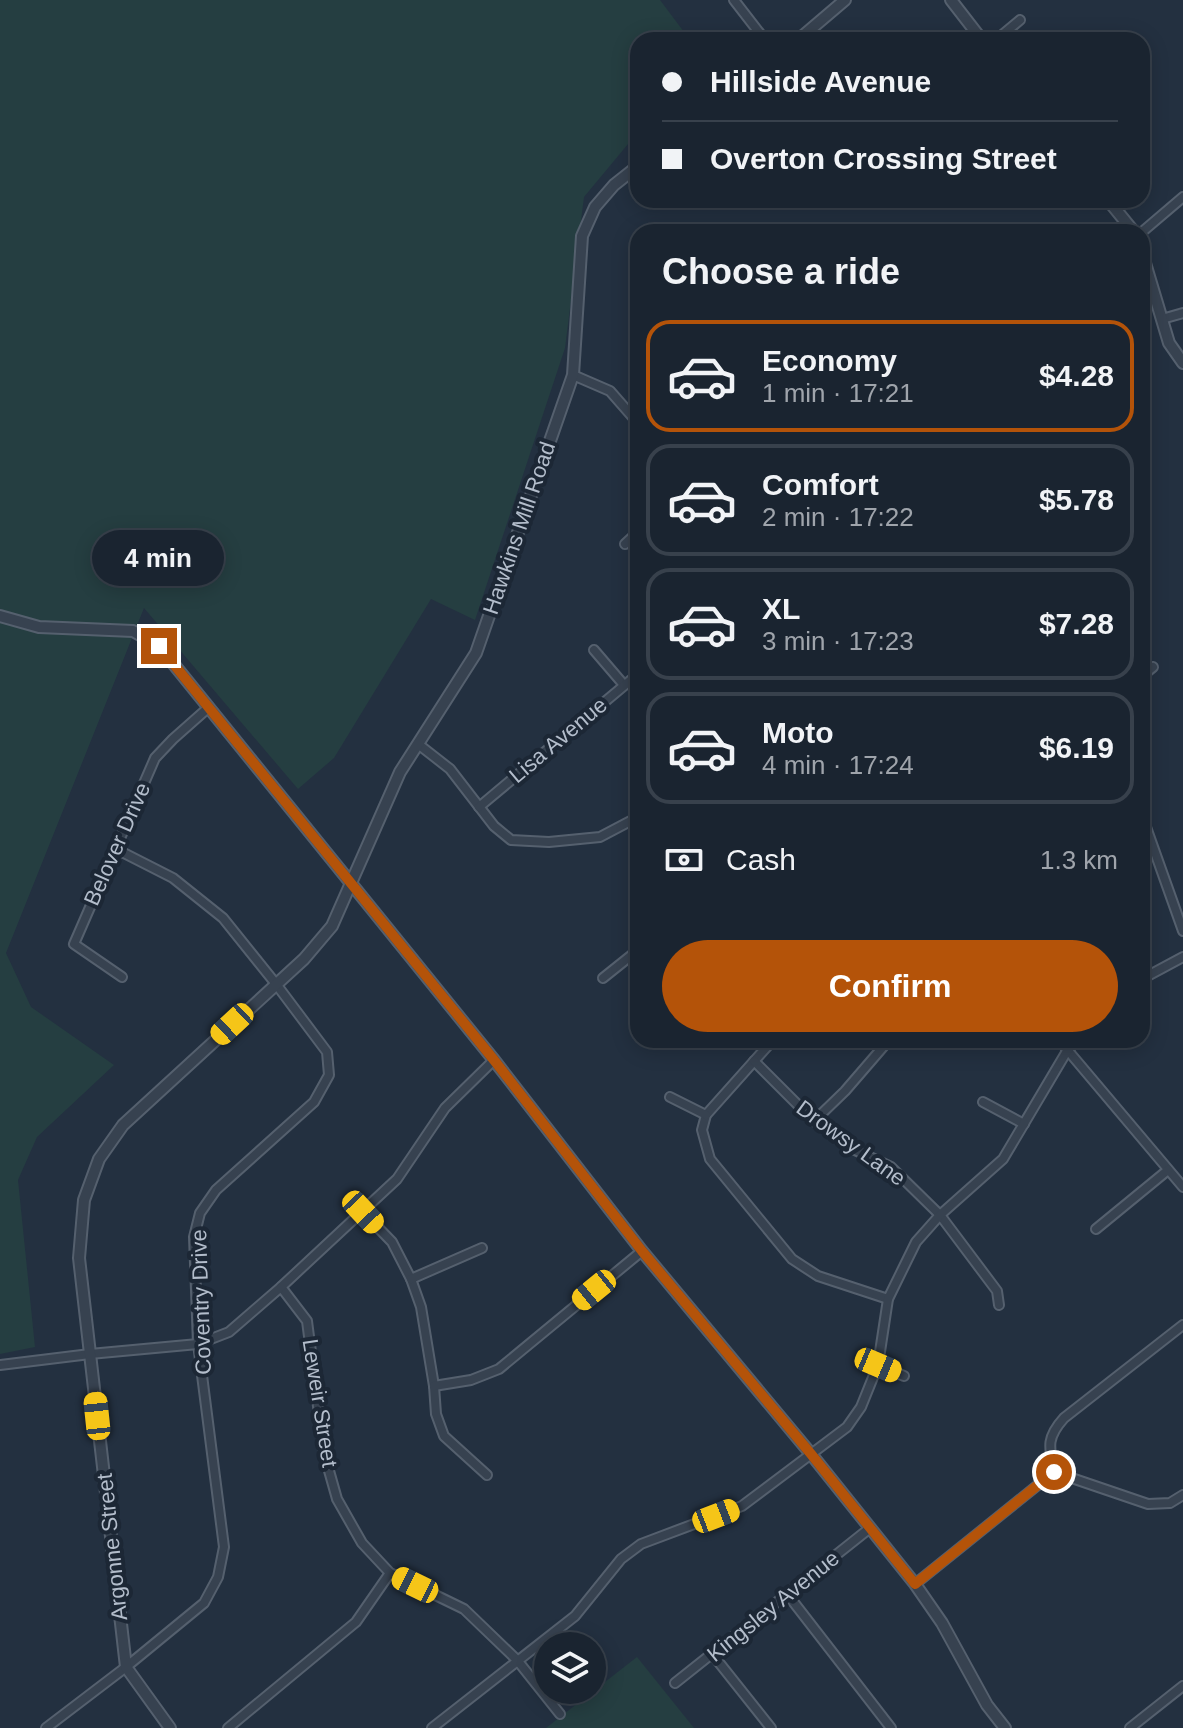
<!DOCTYPE html>
<meta charset="utf-8">
<style>
body{margin:0;font-family:Arial,sans-serif;background:#27303c;color:#f1f3f6;height:100vh;display:flex;flex-direction:column;font-size:30px;white-space:nowrap}
*{box-sizing:border-box;margin:0}
p{font-size:26px;color:#9fa4ab}
.icon{flex:none;width:44px;height:44px;fill:none;stroke:currentColor;stroke-width:2;stroke-linecap:round;stroke-linejoin:round}
.map{position:relative;flex:1;overflow:hidden}
.panel{position:absolute;left:630px;top:224px;width:520px;height:824px;display:flex;flex-direction:column;background:#1a2430;border-radius:24px;box-shadow:0 4px 20px #0003,0 0 0 2px #38414c}
.panel>*{flex:none}
.hud{position:absolute;left:630px;top:32px;width:520px;height:176px;border-radius:24px;box-shadow:0 4px 20px #0003,0 0 0 2px #38414c;display:grid;align-content:center;height:176px;padding:0 32px;background:#1a2430}
.buttons{position:absolute;left:534px;top:1632px;display:grid;gap:16px}
.buttons a{display:grid;place-items:center;width:72px;height:72px;border-radius:50%;background:#1a2430;box-shadow:0 4px 20px #0003,0 0 0 2px #38414c;font-size:40px}
.end{position:absolute;width:36px;height:36px;margin:-18px;border:10px solid #b45309;background:#fff;box-shadow:0 0 0 4px #fff}
.from{border-radius:50%}
.bubble{position:absolute;height:56px;border-radius:28px;background:#1a2430;box-shadow:0 4px 20px #0003,0 0 0 2px #38414c;font-size:26px;font-weight:800;line-height:56px;text-align:center}
.car{position:absolute;width:24px;height:48px;margin:-24px -12px;border-radius:10px;box-shadow:0 0 6px 2px #0007;background:linear-gradient(#f5c518 24%,#345 0 40%,#f5c518 0 76%,#345 0 86%,#f5c518 0)}
.hud b{display:flex;align-items:center;gap:28px;height:76px;font-size:30px}
.hud b+b{border-top:2px solid #38414c}
.hud i{width:20px;height:20px;background:#f1f3f6}
ul{padding:0;list-style:none}
li{display:flex;align-items:center;gap:24px;height:112px;margin:0 16px 12px;padding:0 16px;border:4px solid #38414c;border-radius:24px}
li div{flex:1}
li b{display:block;font-size:30px}
li em{font-style:normal;font-weight:800}
li.active{border-color:#b45309}
li>.icon{width:72px;height:72px;stroke-width:1.5}
h2{padding:0 32px;font-size:36px;line-height:96px}
.pay{display:flex;align-items:center;gap:20px;height:88px;padding:0 32px;font-size:30px}
.pay p{margin-inline-start:auto}
.primary-button{display:flex;gap:16px;margin-top:auto;padding:16px 32px}
.primary-button a{flex:1;height:92px;border-radius:48px;background:#b45309;color:#fff;font-size:32px;font-weight:800;line-height:92px;text-align:center}
.map>svg:first-child{display:block}
</style>
<div class="map">
<svg width="1183" height="1728" viewBox="0 0 1183 1728">
<rect width="100%" height="100%" fill="#233040"/>
<g fill="#253e41">
<path d="M0 0H660L690 40H638V132L584 197 565 348 475 620 431 599 334 758 298 789 144 608 6 953 31 1007 114 1065 37 1137 18 1180 35 1347 0 1354Z"/>
<path d="M637 1657 694 1728H546Z"/>
</g>
<g fill="none" stroke-linecap="round" stroke-linejoin="round">
<g stroke="#55606e" stroke-width="12">
<g id="minor">
<path d="M734 0 765 40"/>
<path d="M996 40 1020 20"/>
<path d="M1142 232 1183 197"/>
<path d="M1162 319 1183 313"/>
<path d="M573 375 610 391 638 423"/>
<path d="M625 544 638 532"/>
<path d="M594 650 624 685"/>
<path d="M1142 676 1153 667"/>
<path d="M418 744 450 769 494 826 511 840 549 842 600 837 638 817"/>
<path d="M479 807 638 674"/>
<path d="M1142 821 1146 827 1183 931"/>
<path d="M122 977 74 944 155 758 173 739 208 708"/>
<path d="M603 978 638 950"/>
<path d="M1142 979 1183 957"/>
<path d="M773 1040 706 1115 702 1130 710 1159 792 1259 818 1276 888 1299"/>
<path d="M1059 1040 1183 1187"/>
<path d="M754 1061 814 1121 855 1150 891 1167 940 1215 997 1291 999 1305"/>
<path d="M670 1097 706 1115"/>
<path d="M983 1102 1024 1124"/>
<path d="M814 1121 845 1091 889 1040"/>
<path d="M363 1212 392 1242 411 1279 421 1307 434 1386 436 1414 444 1436 487 1475"/>
<path d="M1096 1229 1168 1170"/>
<path d="M411 1279 482 1248"/>
<path d="M281 1287 307 1321 324 1453 337 1499 362 1543 390 1573 464 1609 517 1660 560 1714"/>
<path d="M0 1365 90 1354 198 1344 229 1332 281 1287 397 1179 445 1108 494 1060"/>
<path d="M878 1365 904 1376"/>
<path d="M434 1386 471 1380 499 1369 642 1251"/>
<path d="M1054 1472 1148 1504 1170 1503 1183 1495"/>
<path d="M915 1584 1054 1472C1049 1447 1046 1438 1064 1418L1183 1325"/>
<path d="M788 1595 891 1728"/>
<path d="M713 1655 771 1728"/>
<path d="M675 1683 870 1528"/>
<path d="M46 1728 126 1667 204 1603 218 1577 224 1547 198 1344 194 1237 200 1213 216 1190 314 1102 329 1075 327 1052 276 984 223 918 173 878 114 848"/>
<path d="M228 1728 356 1622 390 1573"/>
<path d="M432 1728 575 1616 621 1559 641 1544 742 1506 847 1427 861 1407 878 1365 888 1299 916 1242 940 1215 1003 1159 1067 1051 1077 1040"/>
<path d="M1130 1728 1183 1686"/>
</g>
</g>
<g stroke="#55606e" stroke-width="14">
<g id="tertiary">
<path d="M951 0 982 40"/>
<path d="M798 40 845 0"/>
<path d="M1108 200 1134 232"/>
<path d="M1142 253 1169 343 1183 363"/>
<path d="M0 616 39 627 133 631 159 646 494 1060 642 1251 811 1454 915 1584 942 1623 987 1705 1005 1728"/>
<path d="M170 1728 126 1667 79 1258 84 1200 99 1159 123 1125 304 959 332 926 400 772 476 653 573 375 582 236 595 207 614 185 638 166"/>
</g>
</g>
<use href="#minor" stroke="#374250" stroke-width="8"/>
<use href="#tertiary" stroke="#374250" stroke-width="10"/>
</g>
<g fill="none" stroke-linecap="round" stroke-linejoin="round">
<path stroke="#b45309" stroke-width="10" d="M159 646 494 1060 642 1251 811 1454 915 1584 1054 1472"/>
</g>
<g text-anchor="middle" dominant-baseline="central" stroke-width="8" stroke-linejoin="round" paint-order="stroke">
<g font-size="22" fill="#b3bdcb" stroke="#1c2735">
<text transform="translate(519 528) rotate(-71)">Hawkins Mill Road</text>
<text transform="translate(558 740) rotate(-40)">Lisa Avenue</text>
<text transform="translate(117 844) rotate(-66)">Belover Drive</text>
<text transform="translate(851 1143) rotate(36)">Drowsy Lane</text>
<text transform="translate(201 1302) rotate(-92)">Coventry Drive</text>
<text transform="translate(320 1403) rotate(81)">Leweir Street</text>
<text transform="translate(112 1547) rotate(-96)">Argonne Street</text>
<text transform="translate(773 1606) rotate(-39)">Kingsley Avenue</text>
</g>
</g>
</svg>
<div class="buttons">
<a><svg class="icon" aria-label="layers" viewBox="0 0 24 24"><path d="M12 4l9 5-9 5-9-5zM3 14l9 5 9-5"/></svg></a>
</div>
<i class="end from" style="left:1054px;top:1472px"></i>
<i class="end" style="left:159px;top:646px"></i>
<div class="bubble" style="left:92px;top:530px;width:132px">4 min</div>
<i class="car" style="left:232px;top:1024px;rotate:227deg"></i>
<i class="car" style="left:363px;top:1212px;rotate:137deg"></i>
<i class="car" style="left:594px;top:1290px;rotate:231deg"></i>
<i class="car" style="left:878px;top:1365px;rotate:113deg"></i>
<i class="car" style="left:97px;top:1416px;rotate:354deg"></i>
<i class="car" style="left:716px;top:1516px;rotate:69deg"></i>
<i class="car" style="left:415px;top:1585px;rotate:296deg"></i>
<div class="hud">
<b><i class="from"></i>Hillside Avenue</b>
<b><i></i>Overton Crossing Street</b>
</div>
<section class="panel">
<h2>Choose a ride</h2>
<ul>
<li class="active"><svg class="icon" aria-label="car" viewBox="0 0 24 24"><path d="M5 17H2v-5l4-1 3-4h7l3 4 3 1v5h-3M9 17h6M6 11h13"/><circle cx="7" cy="17" r="2"/><circle cx="17" cy="17" r="2"/></svg><div><b>Economy</b><p>1 min · 17:21</p></div><em>$4.28</em></li>
<li><svg class="icon" aria-label="car" viewBox="0 0 24 24"><path d="M5 17H2v-5l4-1 3-4h7l3 4 3 1v5h-3M9 17h6M6 11h13"/><circle cx="7" cy="17" r="2"/><circle cx="17" cy="17" r="2"/></svg><div><b>Comfort</b><p>2 min · 17:22</p></div><em>$5.78</em></li>
<li><svg class="icon" aria-label="car" viewBox="0 0 24 24"><path d="M5 17H2v-5l4-1 3-4h7l3 4 3 1v5h-3M9 17h6M6 11h13"/><circle cx="7" cy="17" r="2"/><circle cx="17" cy="17" r="2"/></svg><div><b>XL</b><p>3 min · 17:23</p></div><em>$7.28</em></li>
<li><svg class="icon" aria-label="car" viewBox="0 0 24 24"><path d="M5 17H2v-5l4-1 3-4h7l3 4 3 1v5h-3M9 17h6M6 11h13"/><circle cx="7" cy="17" r="2"/><circle cx="17" cy="17" r="2"/></svg><div><b>Moto</b><p>4 min · 17:24</p></div><em>$6.19</em></li>
</ul>
<div class="pay"><svg class="icon" aria-label="cash" viewBox="0 0 24 24"><path d="M3 7h18v10H3z"/><circle cx="12" cy="12" r="2"/></svg>Cash<p>1.3 km</p></div>
<div class="primary-button"><a>Confirm</a></div>
</section>
</div>
